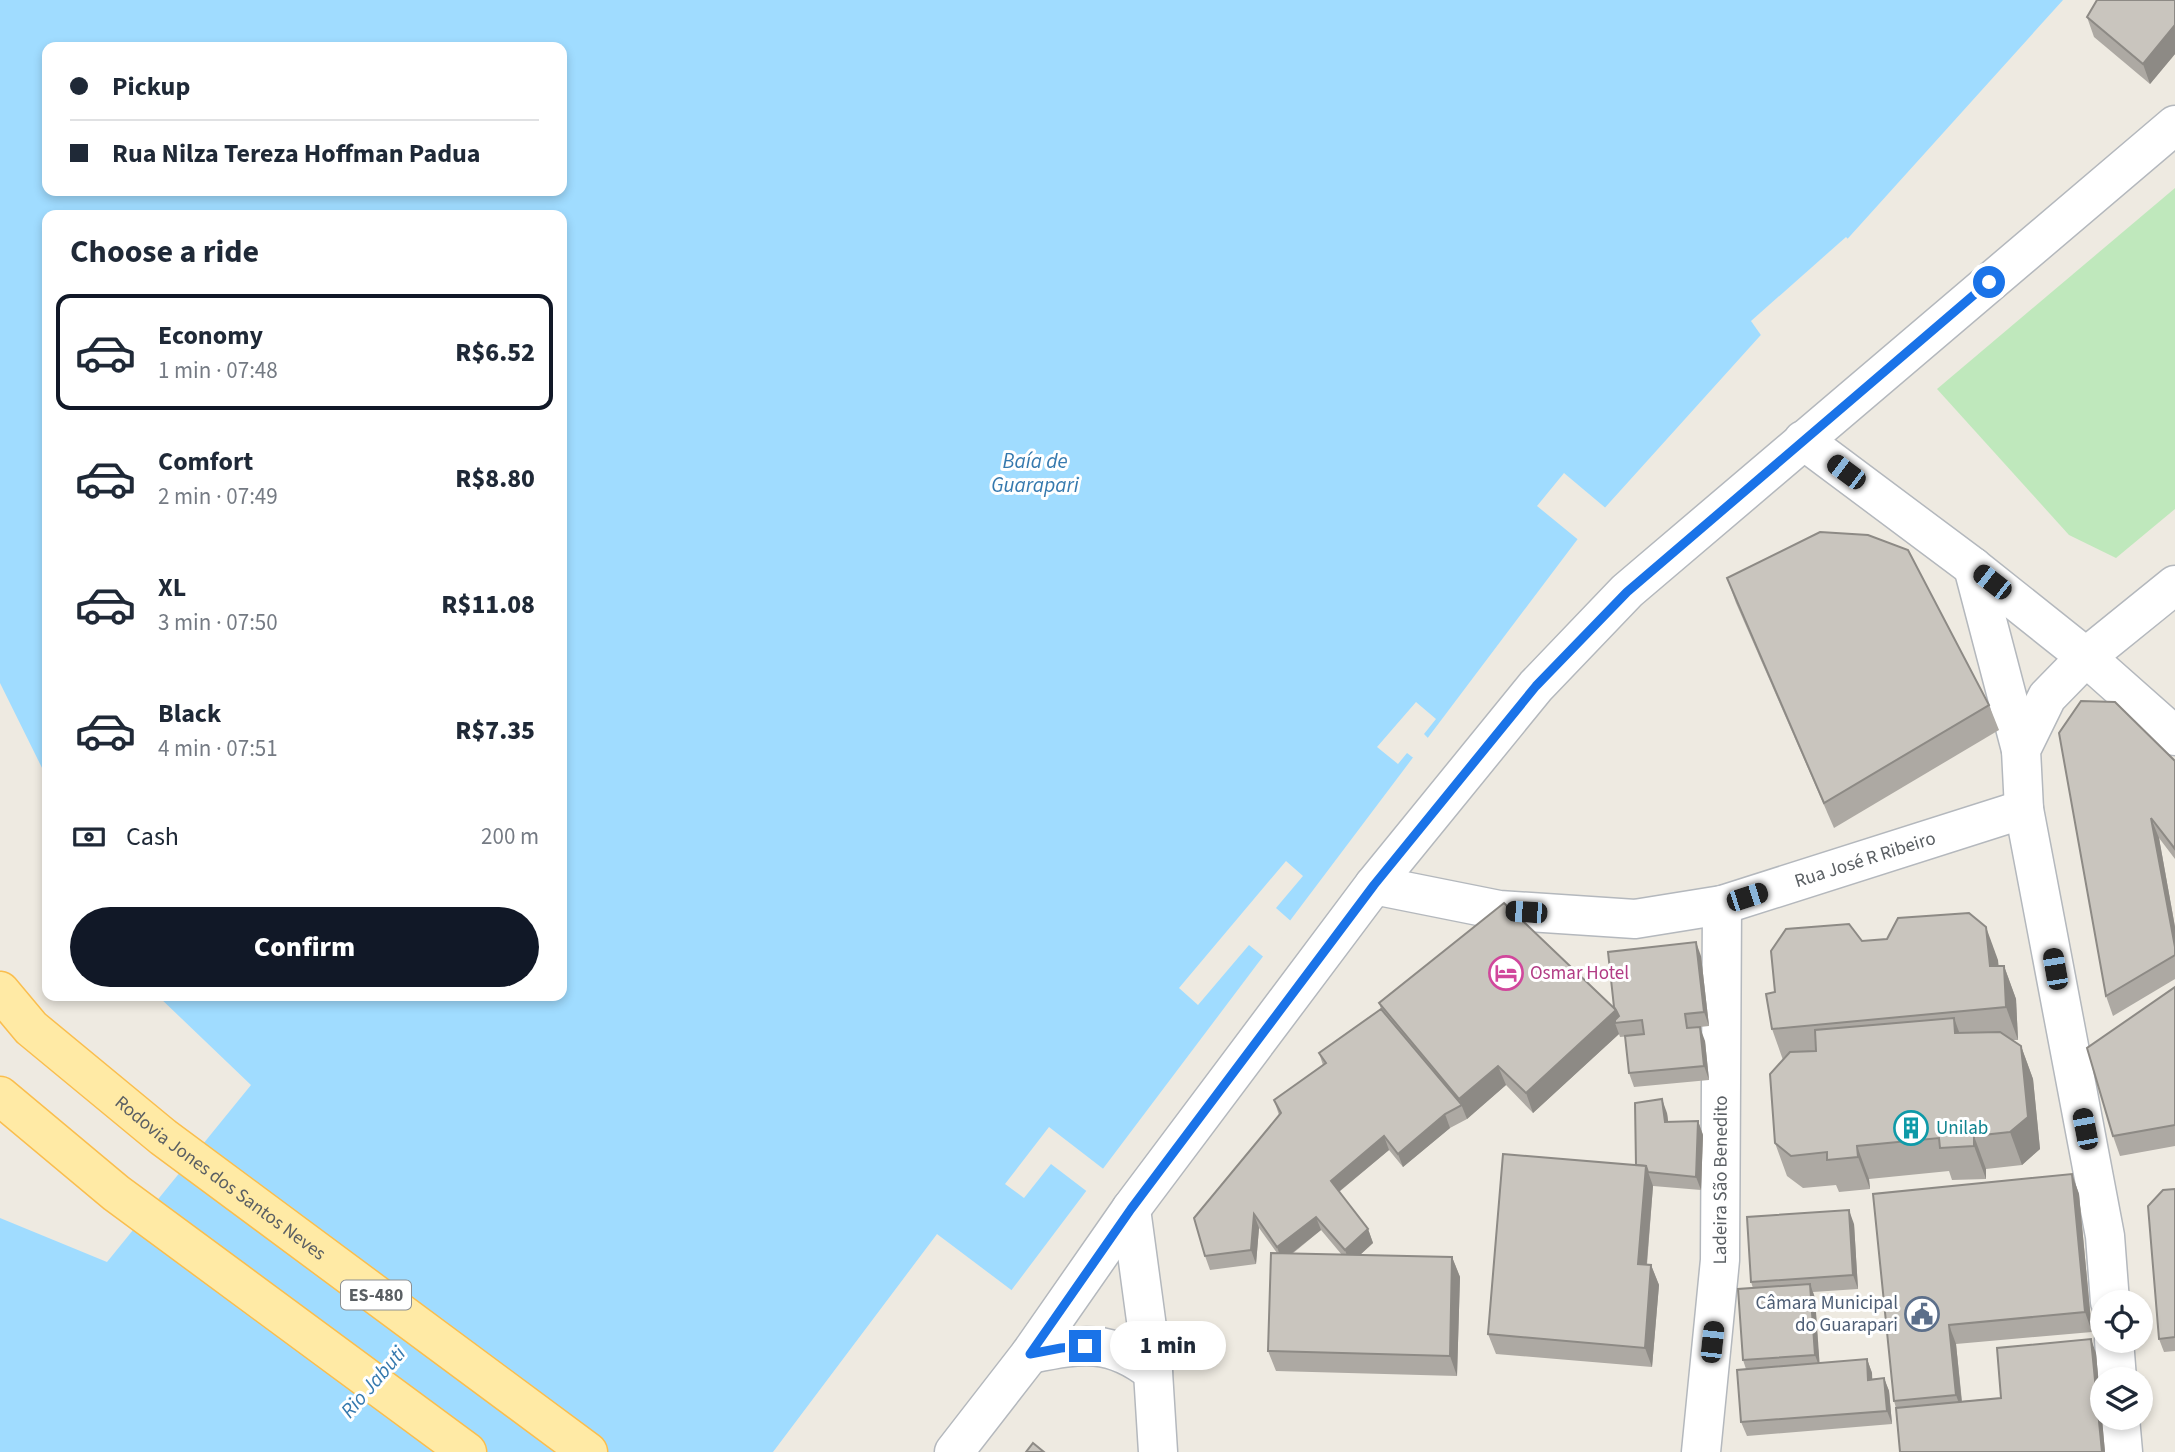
<!DOCTYPE html>
<meta charset="utf-8">
<style>
body{margin:0;font-family:"Source Sans 3",sans-serif;background:#f6f6f7;color:#1f2937;height:100vh;display:flex;flex-direction:column;font-size:26px;white-space:nowrap}
*{box-sizing:border-box;margin:0}
p{font-size:23px;color:#747a83}
.icon{flex:none;width:38px;height:38px;fill:none;stroke:currentColor;stroke-width:2;stroke-linecap:round;stroke-linejoin:round}
.map{position:relative;flex:1;overflow:hidden}
.drawer{position:absolute;left:42px;top:210px;width:525px;height:791px;display:flex;flex-direction:column;background:#fff;border-radius:14px;box-shadow:0 4px 10px #0003}
.drawer>*{flex:none}
.guide{position:absolute;left:42px;top:42px;width:525px;height:154px;border-radius:14px;box-shadow:0 4px 10px #0003;display:grid;align-content:center;height:154px;padding:0 28px;background:#fff}
.controls{position:absolute;left:2090px;top:1290px;display:grid;gap:14px}
.controls a{display:grid;place-items:center;width:63px;height:63px;border-radius:50%;background:#fff;box-shadow:0 4px 10px #0003;font-size:35px}
.end{position:absolute;width:32px;height:32px;margin:-16px;border:9px solid #1a73e8;background:#fff;box-shadow:0 0 0 4px #fff}
.from{border-radius:50%}
.bubble{position:absolute;height:49px;border-radius:24px;background:#fff;box-shadow:0 4px 10px #0003;font-size:23px;font-weight:800;line-height:49px;text-align:center}
.car{position:absolute;width:21px;height:42px;margin:-21px -10px;border-radius:9px;box-shadow:0 0 5px 2px #0007;background:linear-gradient(#222 24%,#8ab4d8 0 40%,#222 0 76%,#8ab4d8 0 86%,#222 0)}
.guide b{display:flex;align-items:center;gap:24px;height:66px;font-size:26px}
.guide b+b{border-top:2px solid #e0e1e3}
.guide i{width:18px;height:18px;background:#1f2937}
ul{padding:0;list-style:none}
li{display:flex;align-items:center;gap:21px;height:116px;margin:0 14px 10px;padding:0 14px;border:4px solid transparent;border-radius:14px}
li div{flex:1}
li b{display:block;font-size:26px}
li em{font-style:normal;font-weight:800}
li.active{border-color:#111827}
li>.icon{width:63px;height:63px;stroke-width:1.5}
h2{padding:0 28px;font-size:32px;line-height:84px}
.pay{display:flex;align-items:center;gap:18px;height:77px;padding:0 28px;font-size:26px}
.pay p{margin-inline-start:auto}
.cta{display:flex;gap:14px;margin-top:auto;padding:14px 28px}
.cta a{flex:1;height:80px;border-radius:42px;background:#111827;color:#fff;font-size:28px;font-weight:800;line-height:80px;text-align:center}
.map>svg:first-child{display:block}
</style>
<div class="map">
<svg width="2175" height="1452" viewBox="0 0 2175 1452">
<rect width="100%" height="100%" fill="#eeeae1"/>
<path fill="#bfe8bc" d="M2175 188V509L2116 558 2069 535 1937 389Z"/>
<path fill="#a0dcff" fill-rule="evenodd" d="M0 0H2063L1583 532 995 1312 935 1268 801 1452H0V1218L107 1262 251 1085 158 996H562V215H47V778L0 683ZM47 47H562V191H47Z"/>
<g fill="#eeeae1">
<path d="M1846 237 1850 241 1763 338 1751 321Z"/>
<path d="M1564 473 1608 510 1581 542 1537 506Z"/>
<path d="M1416 702 1436 719 1424 734 1431 741 1416 760 1407 753 1398 764 1377 747Z"/>
<path d="M1286 861 1303 876 1276 908 1293 923 1266 959 1249 945 1198 1005 1179 988Z"/>
<path d="M1049 1127 1106 1171 1089 1193 1051 1164 1024 1198 1005 1184Z"/>
<path d="M937 1234 1014 1292 998 1314 994 1315 935 1272 805 1452H773Z"/>
</g>
<g fill="none" stroke-linecap="round" stroke-linejoin="round">
<g stroke="#b4b8bd" stroke-width="41">
<g id="minor">
<path d="M1803 440 1973 567 2086 657 2175 736"/>
<path d="M1973 567 2021 750"/>
<path id="s1" d="M1374 885 1499 910 1635 919 1722 905 2024 809"/>
<path d="M1131 1209 1153 1372 1158 1452"/>
<path d="M2110 1302 2105 1236 2024 809 2021 750 2047 697 2086 657 2175 585"/>
<path d="M2114 1340 2117 1379"/>
<path d="M1030 1354C1081 1344 1110 1338 1153 1372"/>
<path d="M2120 1418 2123 1452"/>
<path d="M954 1452 1030 1354 1131 1209 1374 885 1536 686 1627 591 2175 125"/>
<path id="s2" d="M1701 1452 1720 1260 1722 905"/>
</g>
</g>
<g stroke="#fabe4e" stroke-width="41">
<g id="major">
<path id="s3" d="M0 991 31 1028 163 1137 588 1452"/>
<path d="M0 1096 116 1193 467 1452"/>
</g>
</g>
<use href="#minor" stroke="#fff" stroke-width="38"/>
<use href="#major" stroke="#ffeaa5" stroke-width="38"/>
</g>
<g fill="#ada9a3" fill-rule="evenodd">
<path d="M2175 0V54L2150 84 2094 37 2087 17Z"/>
<path d="M1727 578 1989 705 1999 730 1834 828 1736 603Z"/>
<path d="M2059 733 2175 761V859L2159 838 2175 927V979L2113 1016 2106 996Z"/>
<path d="M1862 941 1998 960V966H2004L2016 999 2018 1040H2012L2021 1046 2033 1079 2040 1149 2022 1165 1986 1169V1179L1952 1180 1949 1171 1869 1179 1870 1189 1839 1192 1836 1185 1803 1188 1787 1176 1775 1143 1783 1060 1772 1029Z"/>
<path d="M1701 956 1709 1026 1691 1028 1705 1041 1709 1080 1634 1087 1629 1073 1632 1036 1620 1037 1619 1034 1533 1113 1506 1085 1467 1119 1450 1128 1403 1167 1389 1150 1339 1192 1368 1229 1373 1243 1360 1255 1452 1257 1460 1277 1457 1376 1276 1371 1268 1351 1277 1253 1259 1228 1256 1264 1210 1270 1205 1256 1279 1115 1274 1100 1323 1065 1319 1053 1381 1009 1379 1003 1614 1007ZM1321 1230 1342 1255 1292 1254Z"/>
<path d="M2175 987V1146L2120 1156 2113 1136Z"/>
<path d="M1667 1113 1668 1122 1698 1121 1703 1135 1701 1190 1653 1186 1647 1265H1651L1659 1285 1652 1367 1496 1354 1488 1334 1636 1165Z"/>
<path d="M2072 1174 2079 1194 2092 1332 1956 1344 1962 1401 2001 1398 2096 1353 2105 1452H1900L1896 1408 1894 1401 1873 1194Z"/>
<path d="M2175 1189V1351L2164 1352 2159 1339Z"/>
<path d="M1854 1224 1858 1289 1813 1292 1815 1298 1819 1363 1867 1359 1872 1373V1379L1884 1378 1889 1391 1892 1424 1747 1436 1741 1422 1746 1369 1743 1360 1753 1288 1751 1282Z"/>
</g>
<g fill="#8d8a85">
<path d="M2175 25V54L2150 84 2143 64Z"/>
<path d="M2151 818 2159 838 2175 927V947Z"/>
<path d="M1986 927 1998 960 2002 999 1990 966Z"/>
<path d="M1696 942 1701 956 1709 1026 1704 1012Z"/>
<path d="M2004 966 2016 999 2018 1040 2006 1007Z"/>
<path d="M1616 1010 1621 1022 1615 1023 1619 1034 1533 1113 1526 1093Z"/>
<path d="M1954 1018 1966 1051 1955 1033Z"/>
<path d="M1700 1027 1705 1041 1709 1080 1704 1066Z"/>
<path d="M2021 1046 2033 1079 2040 1149 2022 1165 2010 1132Z"/>
<path d="M1498 1066 1506 1085 1467 1119 1459 1099Z"/>
<path d="M1662 1099 1667 1113 1670 1135 1665 1122Z"/>
<path d="M1445 1114 1450 1128 1403 1167 1398 1154Z"/>
<path d="M1698 1121 1703 1135 1701 1190 1696 1177Z"/>
<path d="M1384 1136 1389 1150 1336 1194 1331 1181Z"/>
<path d="M1974 1136 1986 1169V1179L1974 1146Z"/>
<path d="M1857 1146 1869 1179 1870 1189 1858 1157Z"/>
<path d="M1646 1166 1653 1186 1645 1284 1638 1264Z"/>
<path d="M2072 1174 2079 1194 2092 1332 2085 1312Z"/>
<path d="M1849 1210 1854 1224 1858 1289 1853 1275Z"/>
<path d="M1254 1214 1259 1228 1256 1264 1251 1250Z"/>
<path d="M1316 1217 1321 1230 1282 1261 1277 1247Z"/>
<path d="M1368 1229 1373 1243 1350 1264 1345 1250Z"/>
<path d="M1452 1257 1460 1277 1457 1376 1450 1356Z"/>
<path d="M1651 1265 1659 1285 1652 1367 1645 1348Z"/>
<path d="M1810 1284 1815 1298 1820 1369 1815 1355Z"/>
<path d="M1949 1325 1956 1344 1963 1415 1956 1395Z"/>
<path d="M2091 1339 2096 1353 2105 1452H2102Z"/>
<path d="M1867 1359 1872 1373 1873 1393 1868 1380Z"/>
<path d="M1884 1378 1889 1391 1892 1424 1887 1411Z"/>
</g>
<g fill="#c9c5be" stroke="#8d8a85" stroke-width="2">
<path d="M2097 0H2175V25L2143 64 2087 17Z"/>
<path d="M1820 532 1868 535 1908 550 1989 705 1824 803 1727 578Z"/>
<path d="M2081 701 2115 702 2175 761V849L2151 818 2175 947V955L2106 996 2059 733Z"/>
<path d="M1504 903 1616 1010 1526 1093 1498 1066 1459 1099 1379 1003Z"/>
<path d="M1969 913 1986 927 1990 966H2004L2006 1007 1772 1029 1766 994 1775 992 1771 951 1786 929 1849 924 1862 941 1887 939 1898 918Z"/>
<path d="M1696 942 1704 1012 1685 1014 1687 1028 1700 1027 1704 1066 1629 1073 1625 1036 1644 1034 1642 1020 1615 1023V1020L1619 1016 1616 1010 1614 1007 1608 952Z"/>
<path d="M2175 987V1125L2113 1136 2087 1048Z"/>
<path d="M1381 1009 1462 1105 1445 1114 1398 1154 1384 1136 1331 1181 1368 1229 1345 1250 1316 1217 1277 1247 1254 1214 1251 1250 1205 1256 1194 1218 1281 1113 1274 1100 1326 1063 1319 1053Z"/>
<path d="M1954 1018 1955 1033 2000 1032 2021 1046 2028 1117 2010 1132 1974 1136V1146L1940 1148 1939 1138 1857 1146 1858 1157 1827 1160V1152L1791 1156 1775 1143 1770 1074 1790 1052 1816 1051 1815 1030Z"/>
<path d="M1662 1099 1665 1122 1698 1121 1696 1177 1648 1172 1646 1166 1636 1165 1635 1103Z"/>
<path d="M1503 1154 1646 1166 1638 1264 1651 1265 1645 1348 1488 1334Z"/>
<path d="M2072 1174 2085 1312 1949 1325 1956 1395 1894 1401 1873 1194Z"/>
<path d="M2175 1189V1337L2159 1339 2148 1206 2163 1190Z"/>
<path d="M1849 1210 1853 1275 1751 1282 1747 1217Z"/>
<path d="M1271 1253 1452 1257 1450 1356 1268 1351Z"/>
<path d="M1810 1284 1815 1355 1743 1360 1738 1289Z"/>
<path d="M2091 1339 2102 1452H1900L1896 1408 2001 1398 1997 1348Z"/>
<path d="M1867 1359 1868 1380 1884 1378 1887 1411 1741 1422 1737 1370Z"/>
<path d="M1033 1443 1044 1452H1026Z"/>
</g>
<g fill="none" stroke-linecap="round" stroke-linejoin="round">
<path stroke="#1a73e8" stroke-width="9" d="M1085 1346 1061 1348 1030 1354 1131 1209 1374 885 1536 686 1627 592 1989 282"/>
</g>
<defs>
<g id="hotel-ring" transform="scale(1.75)"><circle r="9.5" fill="#fff" stroke="#d1479c" stroke-width="1.5"/><path d="M-6-4.5h1.5V1H6V5H4.5V3h-9V5H-6ZM-4 0a1.8 1.8 0 1 1 3.6 0ZM.5 0V-2.5h3Q6-2.5 6 0Z" fill="#d1479c"/></g>
<g id="building-ring" transform="scale(1.75)"><circle r="9.5" fill="#fff" stroke="#0f9aa8" stroke-width="1.5"/><path d="M-4-6H4V6H1V3H-1V6H-4ZM-2.5-4.3h1.7v1.8h-1.7ZM.8-4.3h1.7v1.8H.8ZM-2.5-1h1.7V.8h-1.7ZM.8-1h1.7V.8H.8Z" fill="#0f9aa8"/></g>
<g id="civic-ring" transform="scale(1.75)"><circle r="9.5" fill="#fff" stroke="#5c6f8a" stroke-width="1.5"/><path d="M-.6-6.5H3V-4.5H.6V-3L4-1V1h2V6H-6V1h2V-1L-.6-3ZM-1.2 2.5V6h2.4V2.5Z" fill="#5c6f8a"/></g>
</defs>
<g fill-rule="evenodd">
<use href="#hotel-ring" x="1506" y="973"/>
<use href="#building-ring" x="1911" y="1128"/>
<use href="#civic-ring" x="1922" y="1314"/>
</g>
<g text-anchor="middle" dominant-baseline="central" stroke-width="6" stroke-linejoin="round" paint-order="stroke">
<rect fill="#fff" stroke="#8c8f92" stroke-width="2" x="341" y="1280.5" width="70" height="29" rx="5"/>
<g font-size="18" font-weight="bold" fill="#5a5f63">
<text x="376" y="1295">ES-480</text>
</g>
<g font-size="19" fill="#5a5f63" stroke="#fff">
<text stroke="none"><textPath href="#s1" startOffset="502">Rua José R Ribeiro</textPath></text>
<text stroke="none"><textPath href="#s3" startOffset="290">Rodovia Jones dos Santos Neves</textPath></text>
<text stroke="none"><textPath href="#s2" startOffset="273">Ladeira São Benedito</textPath></text>
</g>
<g font-size="19" fill="#b23c85" stroke="#fff" text-anchor="start">
<text x="1530" y="973">Osmar Hotel</text>
</g>
<g font-size="19" fill="#0d838f" stroke="#fff" text-anchor="start">
<text x="1936" y="1128">Unilab</text>
</g>
<g font-size="19" fill="#4e5e75" stroke="#fff" text-anchor="end">
<text x="1898" y="1303">Câmara Municipal<tspan x="1898" dy="22">do Guarapari</tspan></text>
</g>
<g font-size="21" font-style="italic" fill="#3579ae" stroke="#fff">
<text x="1035" y="461">Baía de<tspan x="1035" dy="24">Guarapari</tspan></text>
<text transform="translate(373 1382) rotate(-49)">Rio Jabuti</text>
</g>
</g>
</svg>
<div class="controls">
<a><svg class="icon" aria-label="locate" viewBox="0 0 24 24"><circle cx="12" cy="12" r="6"/><path d="M12 2v4M12 18v4M2 12h4M18 12h4"/></svg></a>
<a><svg class="icon" aria-label="layers" viewBox="0 0 24 24"><path d="M12 4l9 5-9 5-9-5zM3 14l9 5 9-5"/></svg></a>
</div>
<i class="end from" style="left:1989px;top:282px"></i>
<i class="end" style="left:1085px;top:1346px"></i>
<div class="bubble" style="left:1110px;top:1321px;width:116px">1 min</div>
<i class="car" style="left:1846px;top:472px;rotate:307deg"></i>
<i class="car" style="left:1992px;top:582px;rotate:308deg"></i>
<i class="car" style="left:1747px;top:897px;rotate:72deg"></i>
<i class="car" style="left:1526px;top:912px;rotate:274deg"></i>
<i class="car" style="left:2055px;top:969px;rotate:350deg"></i>
<i class="car" style="left:2085px;top:1129px;rotate:349deg"></i>
<i class="car" style="left:1712px;top:1342px;rotate:6deg"></i>
<div class="guide">
<b><i class="from"></i>Pickup</b>
<b><i></i>Rua Nilza Tereza Hoffman Padua</b>
</div>
<section class="drawer">
<h2>Choose a ride</h2>
<ul>
<li class="active"><svg class="icon" aria-label="car" viewBox="0 0 24 24"><path d="M5 17H2v-5l4-1 3-4h7l3 4 3 1v5h-3M9 17h6M6 11h13"/><circle cx="7" cy="17" r="2"/><circle cx="17" cy="17" r="2"/></svg><div><b>Economy</b><p>1 min · 07:48</p></div><em>R$6.52</em></li>
<li><svg class="icon" aria-label="car" viewBox="0 0 24 24"><path d="M5 17H2v-5l4-1 3-4h7l3 4 3 1v5h-3M9 17h6M6 11h13"/><circle cx="7" cy="17" r="2"/><circle cx="17" cy="17" r="2"/></svg><div><b>Comfort</b><p>2 min · 07:49</p></div><em>R$8.80</em></li>
<li><svg class="icon" aria-label="car" viewBox="0 0 24 24"><path d="M5 17H2v-5l4-1 3-4h7l3 4 3 1v5h-3M9 17h6M6 11h13"/><circle cx="7" cy="17" r="2"/><circle cx="17" cy="17" r="2"/></svg><div><b>XL</b><p>3 min · 07:50</p></div><em>R$11.08</em></li>
<li><svg class="icon" aria-label="car" viewBox="0 0 24 24"><path d="M5 17H2v-5l4-1 3-4h7l3 4 3 1v5h-3M9 17h6M6 11h13"/><circle cx="7" cy="17" r="2"/><circle cx="17" cy="17" r="2"/></svg><div><b>Black</b><p>4 min · 07:51</p></div><em>R$7.35</em></li>
</ul>
<div class="pay"><svg class="icon" aria-label="cash" viewBox="0 0 24 24"><path d="M3 7h18v10H3z"/><circle cx="12" cy="12" r="2"/></svg>Cash<p>200 m</p></div>
<div class="cta"><a>Confirm</a></div>
</section>
</div>
